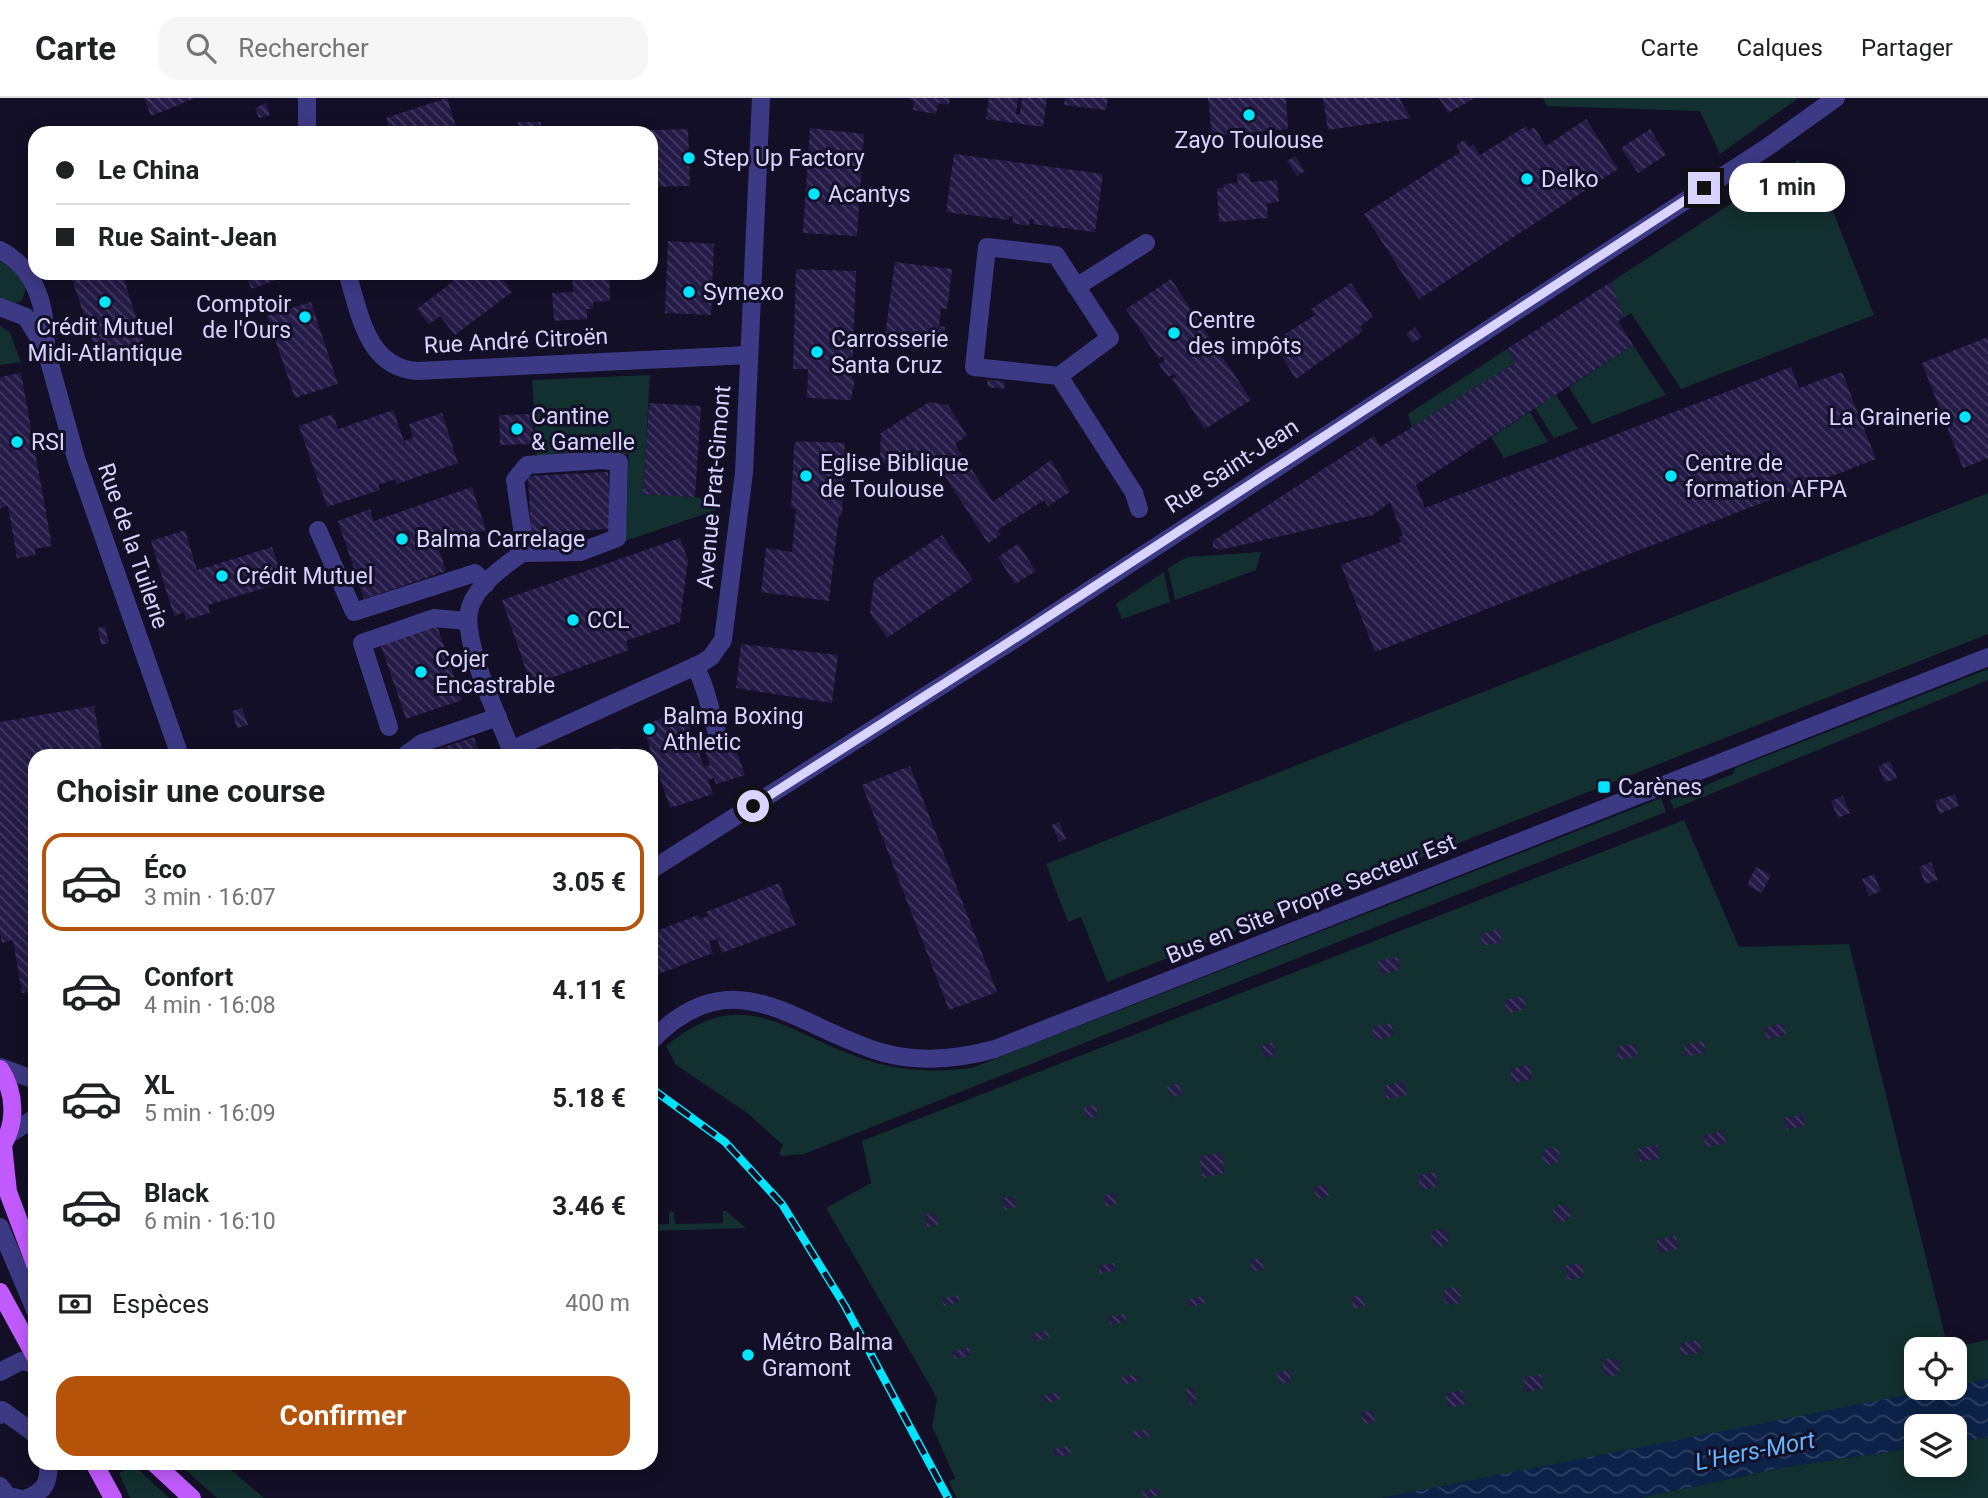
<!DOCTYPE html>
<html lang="fr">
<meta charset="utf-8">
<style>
body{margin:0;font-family:Roboto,sans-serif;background:#f6f6f6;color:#202124;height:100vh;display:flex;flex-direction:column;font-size:26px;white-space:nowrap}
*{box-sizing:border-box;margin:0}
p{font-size:23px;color:#757577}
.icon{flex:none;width:38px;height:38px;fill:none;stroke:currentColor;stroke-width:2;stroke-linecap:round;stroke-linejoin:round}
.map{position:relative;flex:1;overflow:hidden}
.details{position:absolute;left:28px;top:651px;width:630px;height:721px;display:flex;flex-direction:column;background:#fff;border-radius:21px;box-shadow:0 4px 18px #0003}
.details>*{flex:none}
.hud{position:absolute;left:28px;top:28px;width:630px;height:154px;border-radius:21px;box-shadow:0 4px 18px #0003;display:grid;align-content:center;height:154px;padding:0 28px;background:#fff}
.controls{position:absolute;left:1904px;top:1239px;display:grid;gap:14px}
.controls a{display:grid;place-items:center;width:63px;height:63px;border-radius:14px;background:#fff;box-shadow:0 4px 18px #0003;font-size:35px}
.end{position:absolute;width:32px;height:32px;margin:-16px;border:9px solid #d9d4ff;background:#111;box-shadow:0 0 0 4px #111}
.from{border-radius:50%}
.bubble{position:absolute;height:49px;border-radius:21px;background:#fff;box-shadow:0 4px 18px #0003;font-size:23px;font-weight:700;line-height:49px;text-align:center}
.hud b{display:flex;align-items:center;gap:24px;height:66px;font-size:26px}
.hud b+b{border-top:2px solid #e0e0e0}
.hud i{width:18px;height:18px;background:#202124}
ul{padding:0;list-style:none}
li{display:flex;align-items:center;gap:21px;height:98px;margin:0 14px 10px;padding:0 14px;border:4px solid transparent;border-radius:21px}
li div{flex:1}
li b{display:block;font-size:26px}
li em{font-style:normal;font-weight:700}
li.active{border-color:#b45309}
li>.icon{width:63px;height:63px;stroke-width:1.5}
h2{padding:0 28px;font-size:32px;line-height:84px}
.pay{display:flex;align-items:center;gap:18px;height:77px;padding:0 28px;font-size:26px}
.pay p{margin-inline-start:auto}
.button{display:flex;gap:14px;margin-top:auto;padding:14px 28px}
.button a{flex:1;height:80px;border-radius:21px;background:#b45309;color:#fff;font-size:28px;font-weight:700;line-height:80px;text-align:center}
header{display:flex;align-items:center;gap:42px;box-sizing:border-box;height:98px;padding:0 35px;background:#fff;border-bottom:2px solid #e0e0e0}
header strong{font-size:33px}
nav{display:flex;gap:38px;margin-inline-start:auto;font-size:24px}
.search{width:490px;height:63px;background:#f6f6f6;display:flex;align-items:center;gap:18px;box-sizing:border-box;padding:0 24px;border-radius:21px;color:#757577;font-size:26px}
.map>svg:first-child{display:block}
</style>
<header>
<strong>Carte</strong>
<div class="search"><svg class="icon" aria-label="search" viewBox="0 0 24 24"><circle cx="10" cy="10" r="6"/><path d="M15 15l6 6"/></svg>Rechercher</div>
<nav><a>Carte</a><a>Calques</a><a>Partager</a></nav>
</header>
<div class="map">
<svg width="1988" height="1400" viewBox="0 0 1988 1400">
<defs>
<pattern id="water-waves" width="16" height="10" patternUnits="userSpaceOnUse" patternTransform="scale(1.75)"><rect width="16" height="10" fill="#0c2248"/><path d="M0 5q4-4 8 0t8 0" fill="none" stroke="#2f4163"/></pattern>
<pattern id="building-back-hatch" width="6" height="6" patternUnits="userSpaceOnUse" patternTransform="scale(1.75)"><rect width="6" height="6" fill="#241b47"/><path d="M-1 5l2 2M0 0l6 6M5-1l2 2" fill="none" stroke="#433b63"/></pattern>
</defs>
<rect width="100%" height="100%" fill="#130f26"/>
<g fill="#12302f">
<path d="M1543 0H1796V2L1720 56 1700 13 1547 8Z"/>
<path d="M1798 62 1819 78 1874 217 1681 291 1631 215 1624 220 1611 184Z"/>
<path d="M0 162 21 179 26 189 22 203 14 205 0 200Z"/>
<path d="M0 228 9 233 21 264 0 267Z"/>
<path d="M1633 247 1666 297 1592 326 1569 289Z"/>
<path d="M1507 251 1515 265 1412 329 1408 316Z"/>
<path d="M650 277 643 396 695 399 723 405 722 410 625 443 629 356 537 360 532 282Z"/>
<path d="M1556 297 1578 331 1554 340 1535 310Z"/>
<path d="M1530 314 1548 344 1504 360 1491 339Z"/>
<path d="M1988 395V536L1107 884 1081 819 1068 824 1046 766Z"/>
<path d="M1261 454 1256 472 1175 502 1168 470 1187 459Z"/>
<path d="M1164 474 1170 504 1122 521 1116 506Z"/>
<path d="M1988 571V582L1674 711 1670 702 1733 676 1735 670Z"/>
<path d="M1661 700 1666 714 804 1056 782 1058 779 1055 783 1047 746 1014 676 967 666 948C745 882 787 937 867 962 903 974 935 974 972 970Z"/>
<path d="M1684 722 1739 849 1849 846 1948 1250 1988 1242V1281L1955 1288V1251H1916V1290H1948L1382 1400H957L949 1384 955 1380 932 1328 937 1302 932 1291 826 1110 871 1085 862 1043Z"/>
<path d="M669 1113 674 1114 675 1126 723 1125V1113H726L746 1130 651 1133V1127L669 1126Z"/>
<path d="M1988 1339V1400H1639L1785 1369 1916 1350V1367H1955V1344Z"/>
<path d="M178 1365H223L264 1400H217Z"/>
<path d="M132 1369 138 1371 169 1400H130L119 1375Z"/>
</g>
<path fill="url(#water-waves)" d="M1988 1281V1339L1955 1344V1328H1916V1350L1785 1369 1639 1400H1382Z"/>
<g fill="url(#building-back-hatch)">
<path d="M144 0H195L151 18Z"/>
<path d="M447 0 458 35H391L386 20Z"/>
<path d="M907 0H950L949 7 938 5 936 16 913 12 914 3Z"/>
<path d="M989 0H1018L1016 16H1020L1022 0H1047L1043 29 986 21Z"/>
<path d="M1065 0H1108L1106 12 1064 7Z"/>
<path d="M1208 0H1286L1288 31 1212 38Z"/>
<path d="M1323 0H1399L1411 20 1328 32Z"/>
<path d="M1439 0H1475L1448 15Z"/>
<path d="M266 5 270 17 259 20 255 10Z"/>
<path d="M1586 21 1618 71 1419 201 1364 116 1460 54 1456 47 1464 42 1469 49 1473 46 1480 57 1526 28 1529 33 1534 29 1546 48Z"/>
<path d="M518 24H541V31L518 32Z"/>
<path d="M810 30 864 36 857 138 803 135Z"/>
<path d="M688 31 690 88 651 89V35L621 33Z"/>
<path d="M1650 31 1666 57 1638 75 1621 50Z"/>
<path d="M954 56 1103 76 1095 134 1033 126 1034 121H1030L1029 128 1012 125 1013 119 1009 118V122L946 114Z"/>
<path d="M1295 58 1305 73 1297 78 1287 63Z"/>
<path d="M1249 75 1250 84 1277 82 1279 104 1267 105 1268 120 1219 124 1217 90H1224L1223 86 1238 85 1237 76Z"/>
<path d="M668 143 714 146 711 217 665 215Z"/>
<path d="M895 164 952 171 947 211 941 210 939 228 945 229 942 251 884 245Z"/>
<path d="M796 171 856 173 852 281 855 280 851 302 807 300 808 271H793Z"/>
<path d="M70 175H122L144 244 98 259Z"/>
<path d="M246 175H296L251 191Z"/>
<path d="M464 175H498L512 194 455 237 440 218 429 226 417 211Z"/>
<path d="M572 175H609L610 203 593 204V211H587V221L554 223 552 195 573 194Z"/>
<path d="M1171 181 1251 302 1205 331 1172 281 1176 279 1174 276 1168 279 1159 266 1165 262 1162 258 1159 261 1126 211Z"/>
<path d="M1611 184 1624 220 1618 223 1633 247 1416 387 1425 410 1791 269 1799 290 1842 274 1876 361 1375 554 1341 467 1401 444 1398 439 1403 438 1390 404 1373 417 1220 452 1213 449V443L1374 338 1380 349 1515 265 1507 251Z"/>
<path d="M1351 185 1373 219 1360 228 1363 233 1296 281 1273 244 1315 217 1311 211Z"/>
<path d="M311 204 338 286 295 300 267 218Z"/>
<path d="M1415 229 1422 239 1413 245 1406 236Z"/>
<path d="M1988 239V360L1963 370 1922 265Z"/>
<path d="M21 275 52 448 34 451 36 457 17 460 8 408 0 410V279Z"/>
<path d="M988 281 1005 284 1004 291 987 289Z"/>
<path d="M929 304 948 307 967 338 955 346 993 404 1051 362 1070 394 1048 408 1044 402 998 432 1001 437 988 445 932 358 915 369 880 364 881 335Z"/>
<path d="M649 305 701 308 695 399 643 396Z"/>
<path d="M393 312 404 343 413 340 409 326 442 315 458 365 397 386 395 381 378 387 380 392 327 409 299 328 333 316 338 331Z"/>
<path d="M533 316 534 346 500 347 499 317Z"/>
<path d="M797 343 845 345 842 417H839L829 503 761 494 766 450 792 454 796 411 791 410 794 347Z"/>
<path d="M608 374 611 431 565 433 566 444 537 446 536 434H531L528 378Z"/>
<path d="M472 389 486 432 438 449 446 473 364 501 338 423 370 411 374 423Z"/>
<path d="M185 432 197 472 272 449 284 484 208 507 210 515 186 522 184 514 174 518 151 443Z"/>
<path d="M942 437 973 482 887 540 870 515 874 482Z"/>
<path d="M680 440 688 462 680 524 626 543 629 552 531 587 502 502Z"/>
<path d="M1018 446 1036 473 1015 486 998 459Z"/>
<path d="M437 527 462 602 406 621 380 545Z"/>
<path d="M105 528 109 545 101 547 98 530Z"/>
<path d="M741 546 838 557 832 605 736 590Z"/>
<path d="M94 608 103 658H35V893L22 895 13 842 2 845 0 833V624Z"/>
<path d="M242 610 248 627 237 630 232 613Z"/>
<path d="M684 613 704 669 710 667 705 652 733 643 745 677 716 686 714 680 708 682 713 696 670 710 642 627Z"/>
<path d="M474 639 480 658H427L426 655Z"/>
<path d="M617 649 621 658H591V657Z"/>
<path d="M1890 663 1897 680 1885 685 1878 668Z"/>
<path d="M910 668 997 894 949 912 862 687Z"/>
<path d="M1955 696 1959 708 1939 716 1935 703Z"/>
<path d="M1843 698 1850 715 1838 720 1831 703Z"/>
<path d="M1059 724 1066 741 1059 744 1052 727Z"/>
<path d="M1931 764 1938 782 1925 786 1919 769Z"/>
<path d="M1756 769 1771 777 1762 795 1747 787Z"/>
<path d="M1874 776 1881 793 1869 798 1862 781Z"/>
<path d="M779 785 796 827 722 855 717 841 709 844 713 855 651 879V835L698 817 699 821 708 818 706 814Z"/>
<path d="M1500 831 1502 844 1483 848 1480 836Z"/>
<path d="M1398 859 1400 872 1380 876 1378 863Z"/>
<path d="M1524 898 1526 911 1507 915 1504 902Z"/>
<path d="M1391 925 1394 938 1375 942 1372 929Z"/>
<path d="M1784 925 1786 937 1767 941 1764 930Z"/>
<path d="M1703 943 1706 954 1686 959 1684 947Z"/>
<path d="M1272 944 1277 955 1266 960 1261 949Z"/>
<path d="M1636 945 1638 958 1619 962 1616 949Z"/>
<path d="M1530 967 1532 981 1513 985 1510 971Z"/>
<path d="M1404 984 1407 997 1387 1001 1384 988Z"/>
<path d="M1178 985 1183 996 1172 1000 1167 989Z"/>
<path d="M1096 1007 1098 1018 1087 1021 1084 1009Z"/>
<path d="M1804 1016 1806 1027 1787 1032 1784 1020Z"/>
<path d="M1723 1033 1726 1045 1706 1049 1703 1038Z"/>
<path d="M1657 1047 1660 1060 1640 1064 1637 1051Z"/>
<circle cx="1551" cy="1058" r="9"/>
<path d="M1221 1054 1225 1075 1203 1080 1199 1059Z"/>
<path d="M1435 1074 1438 1088 1421 1092 1418 1078Z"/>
<path d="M1326 1087 1329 1098 1317 1101 1314 1089Z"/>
<path d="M1115 1095 1117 1106 1106 1109 1103 1097Z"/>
<path d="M1014 1098 1016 1109 1005 1112 1002 1100Z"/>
<circle cx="1562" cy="1115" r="9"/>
<path d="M936 1115 939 1127 927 1129 925 1117Z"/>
<circle cx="1440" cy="1140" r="9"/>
<path d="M1676 1138 1679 1151 1659 1155 1657 1142Z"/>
<path d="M1261 1160 1264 1171 1252 1174 1250 1162Z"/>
<path d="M1114 1165 1116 1172 1100 1176 1098 1168Z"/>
<path d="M1582 1165 1584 1179 1568 1182 1565 1168Z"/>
<circle cx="1452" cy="1198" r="9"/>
<path d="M958 1197 960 1204 944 1208 942 1201Z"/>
<path d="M1363 1197 1365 1208 1354 1211 1351 1199Z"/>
<path d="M1203 1198 1205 1206 1189 1209 1187 1202Z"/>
<path d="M1125 1216 1126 1223 1110 1227 1108 1219Z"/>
<path d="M1047 1232 1049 1239 1033 1243 1031 1236Z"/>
<path d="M1699 1242 1702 1254 1682 1258 1679 1246Z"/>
<path d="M969 1250 971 1257 955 1261 953 1253Z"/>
<circle cx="1611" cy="1269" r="9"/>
<path d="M1289 1272 1291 1283 1280 1286 1277 1275Z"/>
<path d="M1137 1276 1139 1283 1123 1287 1122 1279Z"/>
<path d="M1541 1276 1543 1291 1526 1294 1523 1280Z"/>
<path d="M1194 1290 1197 1306 1190 1307 1186 1291Z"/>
<path d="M1462 1292 1466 1306 1449 1310 1445 1296Z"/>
<path d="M1059 1294 1060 1302 1044 1305 1043 1298Z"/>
<path d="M1373 1312 1375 1324 1364 1326 1361 1315Z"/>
<path d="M1148 1331 1150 1338 1133 1341 1132 1334Z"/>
<path d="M1069 1348 1071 1356 1055 1359 1053 1351Z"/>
<path d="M1158 1390 1160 1397 1144 1400 1142 1393Z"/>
</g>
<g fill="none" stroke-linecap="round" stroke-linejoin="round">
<g stroke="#3d3a85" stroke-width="18">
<path d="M307 0V35"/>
<path d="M0 152C38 172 46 211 46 249"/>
<path d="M347 175C360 215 366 269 417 273L749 257"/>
<path d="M1076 189 1146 145"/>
<path d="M0 209 26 219 46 252 76 360 180 658"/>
<path d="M1059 278 974 269 987 149 1056 157 1110 240 1059 278 1134 395 1139 411"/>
<path d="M603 362 619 364 617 440 580 454 522 455 523 437 515 382 527 367Z"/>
<path d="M318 432 354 514 475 475 486 486"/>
<path d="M695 568C707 590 711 617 719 642"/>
<path d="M389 629 362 545 434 520 468 523"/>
<path d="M511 652C499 620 460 541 470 509 478 486 503 469 522 455"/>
<path d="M404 658 422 645 498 619"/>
<path d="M514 658 511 652 700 566 711 559 723 542 744 375 761 0"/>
<path d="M651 772 1004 548 1769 48 1836 0"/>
<path d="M651 943C735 856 796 930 884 955 922 965 959 961 995 951L1988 559"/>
<path d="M0 969 35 982"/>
<path d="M9 1036 35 1020"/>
<path d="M0 1129 35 1212"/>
<path d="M0 1274 21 1263 35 1266"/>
<path d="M0 1317 2 1312 35 1336"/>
<path d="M0 1388 8 1398 18 1400"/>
<path d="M27 1400C44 1394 50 1384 48 1365"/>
</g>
<g stroke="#c25bff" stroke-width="18">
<path d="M0 971C16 995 17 1027 0 1051"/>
<path d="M3 1047 8 1094 35 1166"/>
<path d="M0 1194 35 1258"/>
<path d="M94 1365 113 1400"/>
<path d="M154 1365 192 1400"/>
</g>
<g stroke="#00e5ff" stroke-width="8">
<path id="rail" d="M651 990 725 1044 782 1106 845 1208 948 1400"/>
</g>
<use href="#rail" stroke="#130f26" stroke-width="5" stroke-dasharray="16" stroke-linecap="butt"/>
</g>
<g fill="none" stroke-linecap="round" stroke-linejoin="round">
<path stroke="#d9d4ff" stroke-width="9" d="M753 708 1003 548 1704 90"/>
</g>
<g fill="#00e5ff" stroke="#130f26" stroke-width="2.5">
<circle cx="1249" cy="17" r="7"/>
<circle cx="689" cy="60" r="7"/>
<circle cx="1527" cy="81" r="7"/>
<circle cx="814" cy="96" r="7"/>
<circle cx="689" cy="194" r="7"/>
<circle cx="105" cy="204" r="7"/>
<circle cx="305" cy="219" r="7"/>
<circle cx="1174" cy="235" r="7"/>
<circle cx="817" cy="254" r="7"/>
<circle cx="1965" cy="319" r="7"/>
<circle cx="517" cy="331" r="7"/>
<circle cx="17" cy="344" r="7"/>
<circle cx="806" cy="378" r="7"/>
<circle cx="1671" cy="378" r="7"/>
<circle cx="402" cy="441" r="7"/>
<circle cx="222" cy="478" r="7"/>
<circle cx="573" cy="522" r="7"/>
<circle cx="421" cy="574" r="7"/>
<circle cx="649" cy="631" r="7"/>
<rect x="1597" y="682" width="14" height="14" rx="3.5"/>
<circle cx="748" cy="1257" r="7"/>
</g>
<g text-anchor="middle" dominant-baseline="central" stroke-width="6" stroke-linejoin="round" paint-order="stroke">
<g font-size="23" fill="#d9d4ff" stroke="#130f26" text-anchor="start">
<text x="1249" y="42" text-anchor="middle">Zayo Toulouse</text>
<text x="703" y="60">Step Up Factory</text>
<text x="1541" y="81">Delko</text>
<text x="828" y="96">Acantys</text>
<text x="703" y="194">Symexo</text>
<text x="291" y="206" text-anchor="end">Comptoir<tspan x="291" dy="26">de l'Ours</tspan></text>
<text x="1188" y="222">Centre<tspan x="1188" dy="26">des impôts</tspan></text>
<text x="105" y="229" text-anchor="middle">Crédit Mutuel<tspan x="105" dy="26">Midi-Atlantique</tspan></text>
<text x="831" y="241">Carrosserie<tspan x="831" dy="26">Santa Cruz</tspan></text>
<text x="531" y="318">Cantine<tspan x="531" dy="26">&amp; Gamelle</tspan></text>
<text x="1951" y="319" text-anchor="end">La Grainerie</text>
<text x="31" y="344">RSI</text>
<text x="820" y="365">Eglise Biblique<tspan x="820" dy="26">de Toulouse</tspan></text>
<text x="1685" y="365">Centre de<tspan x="1685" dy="26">formation AFPA</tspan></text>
<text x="416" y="441">Balma Carrelage</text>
<text x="236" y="478">Crédit Mutuel</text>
<text x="587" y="522">CCL</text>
<text x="435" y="561">Cojer<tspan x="435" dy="26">Encastrable</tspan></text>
<text x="663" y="618">Balma Boxing<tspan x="663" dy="26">Athletic</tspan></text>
<text x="1618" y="689">Carènes</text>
<text x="762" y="1244">Métro Balma<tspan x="762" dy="26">Gramont</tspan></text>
</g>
<g font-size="23" fill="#d9d4ff" stroke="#130f26">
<text transform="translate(516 243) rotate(-3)">Rue André Citroën</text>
<text transform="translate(1232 368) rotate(-33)">Rue Saint-Jean</text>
<text transform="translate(714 389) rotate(-85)">Avenue Prat-Gimont</text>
<text transform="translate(133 448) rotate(71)">Rue de la Tuilerie</text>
<text transform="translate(1311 801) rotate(-22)">Bus en Site Propre Secteur Est</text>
</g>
<g font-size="24" font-style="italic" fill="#62b6ff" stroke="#130f26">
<text transform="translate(1755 1353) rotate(-11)">L'Hers-Mort</text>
</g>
</g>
</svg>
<div class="controls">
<a><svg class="icon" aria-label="locate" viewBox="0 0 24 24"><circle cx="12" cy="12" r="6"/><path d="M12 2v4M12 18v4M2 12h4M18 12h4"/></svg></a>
<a><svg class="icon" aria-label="layers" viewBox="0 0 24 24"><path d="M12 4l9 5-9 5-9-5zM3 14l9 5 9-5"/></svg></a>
</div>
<i class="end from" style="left:753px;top:708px"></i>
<i class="end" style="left:1704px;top:90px"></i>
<div class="bubble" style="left:1729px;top:65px;width:116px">1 min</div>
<div class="hud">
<b><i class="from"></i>Le China</b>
<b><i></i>Rue Saint-Jean</b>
</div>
<section class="details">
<h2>Choisir une course</h2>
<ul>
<li class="active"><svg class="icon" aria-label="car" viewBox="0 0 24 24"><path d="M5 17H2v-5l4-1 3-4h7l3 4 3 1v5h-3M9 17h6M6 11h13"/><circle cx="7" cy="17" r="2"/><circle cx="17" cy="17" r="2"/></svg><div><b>Éco</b><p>3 min · 16:07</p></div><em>3.05 €</em></li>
<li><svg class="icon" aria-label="car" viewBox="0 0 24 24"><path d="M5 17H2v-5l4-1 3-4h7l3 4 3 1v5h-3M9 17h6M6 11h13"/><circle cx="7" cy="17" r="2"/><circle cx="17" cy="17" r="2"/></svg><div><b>Confort</b><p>4 min · 16:08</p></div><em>4.11 €</em></li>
<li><svg class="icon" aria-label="car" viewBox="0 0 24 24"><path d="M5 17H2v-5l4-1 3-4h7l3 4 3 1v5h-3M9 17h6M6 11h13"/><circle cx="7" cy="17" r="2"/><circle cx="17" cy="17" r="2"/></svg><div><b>XL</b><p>5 min · 16:09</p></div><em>5.18 €</em></li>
<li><svg class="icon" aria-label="car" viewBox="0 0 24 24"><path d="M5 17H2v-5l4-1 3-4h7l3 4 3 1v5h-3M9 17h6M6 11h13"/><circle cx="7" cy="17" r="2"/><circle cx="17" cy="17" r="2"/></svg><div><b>Black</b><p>6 min · 16:10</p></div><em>3.46 €</em></li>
</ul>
<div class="pay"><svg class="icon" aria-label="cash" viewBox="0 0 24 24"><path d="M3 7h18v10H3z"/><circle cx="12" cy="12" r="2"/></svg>Espèces<p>400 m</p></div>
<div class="button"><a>Confirmer</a></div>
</section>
</div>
